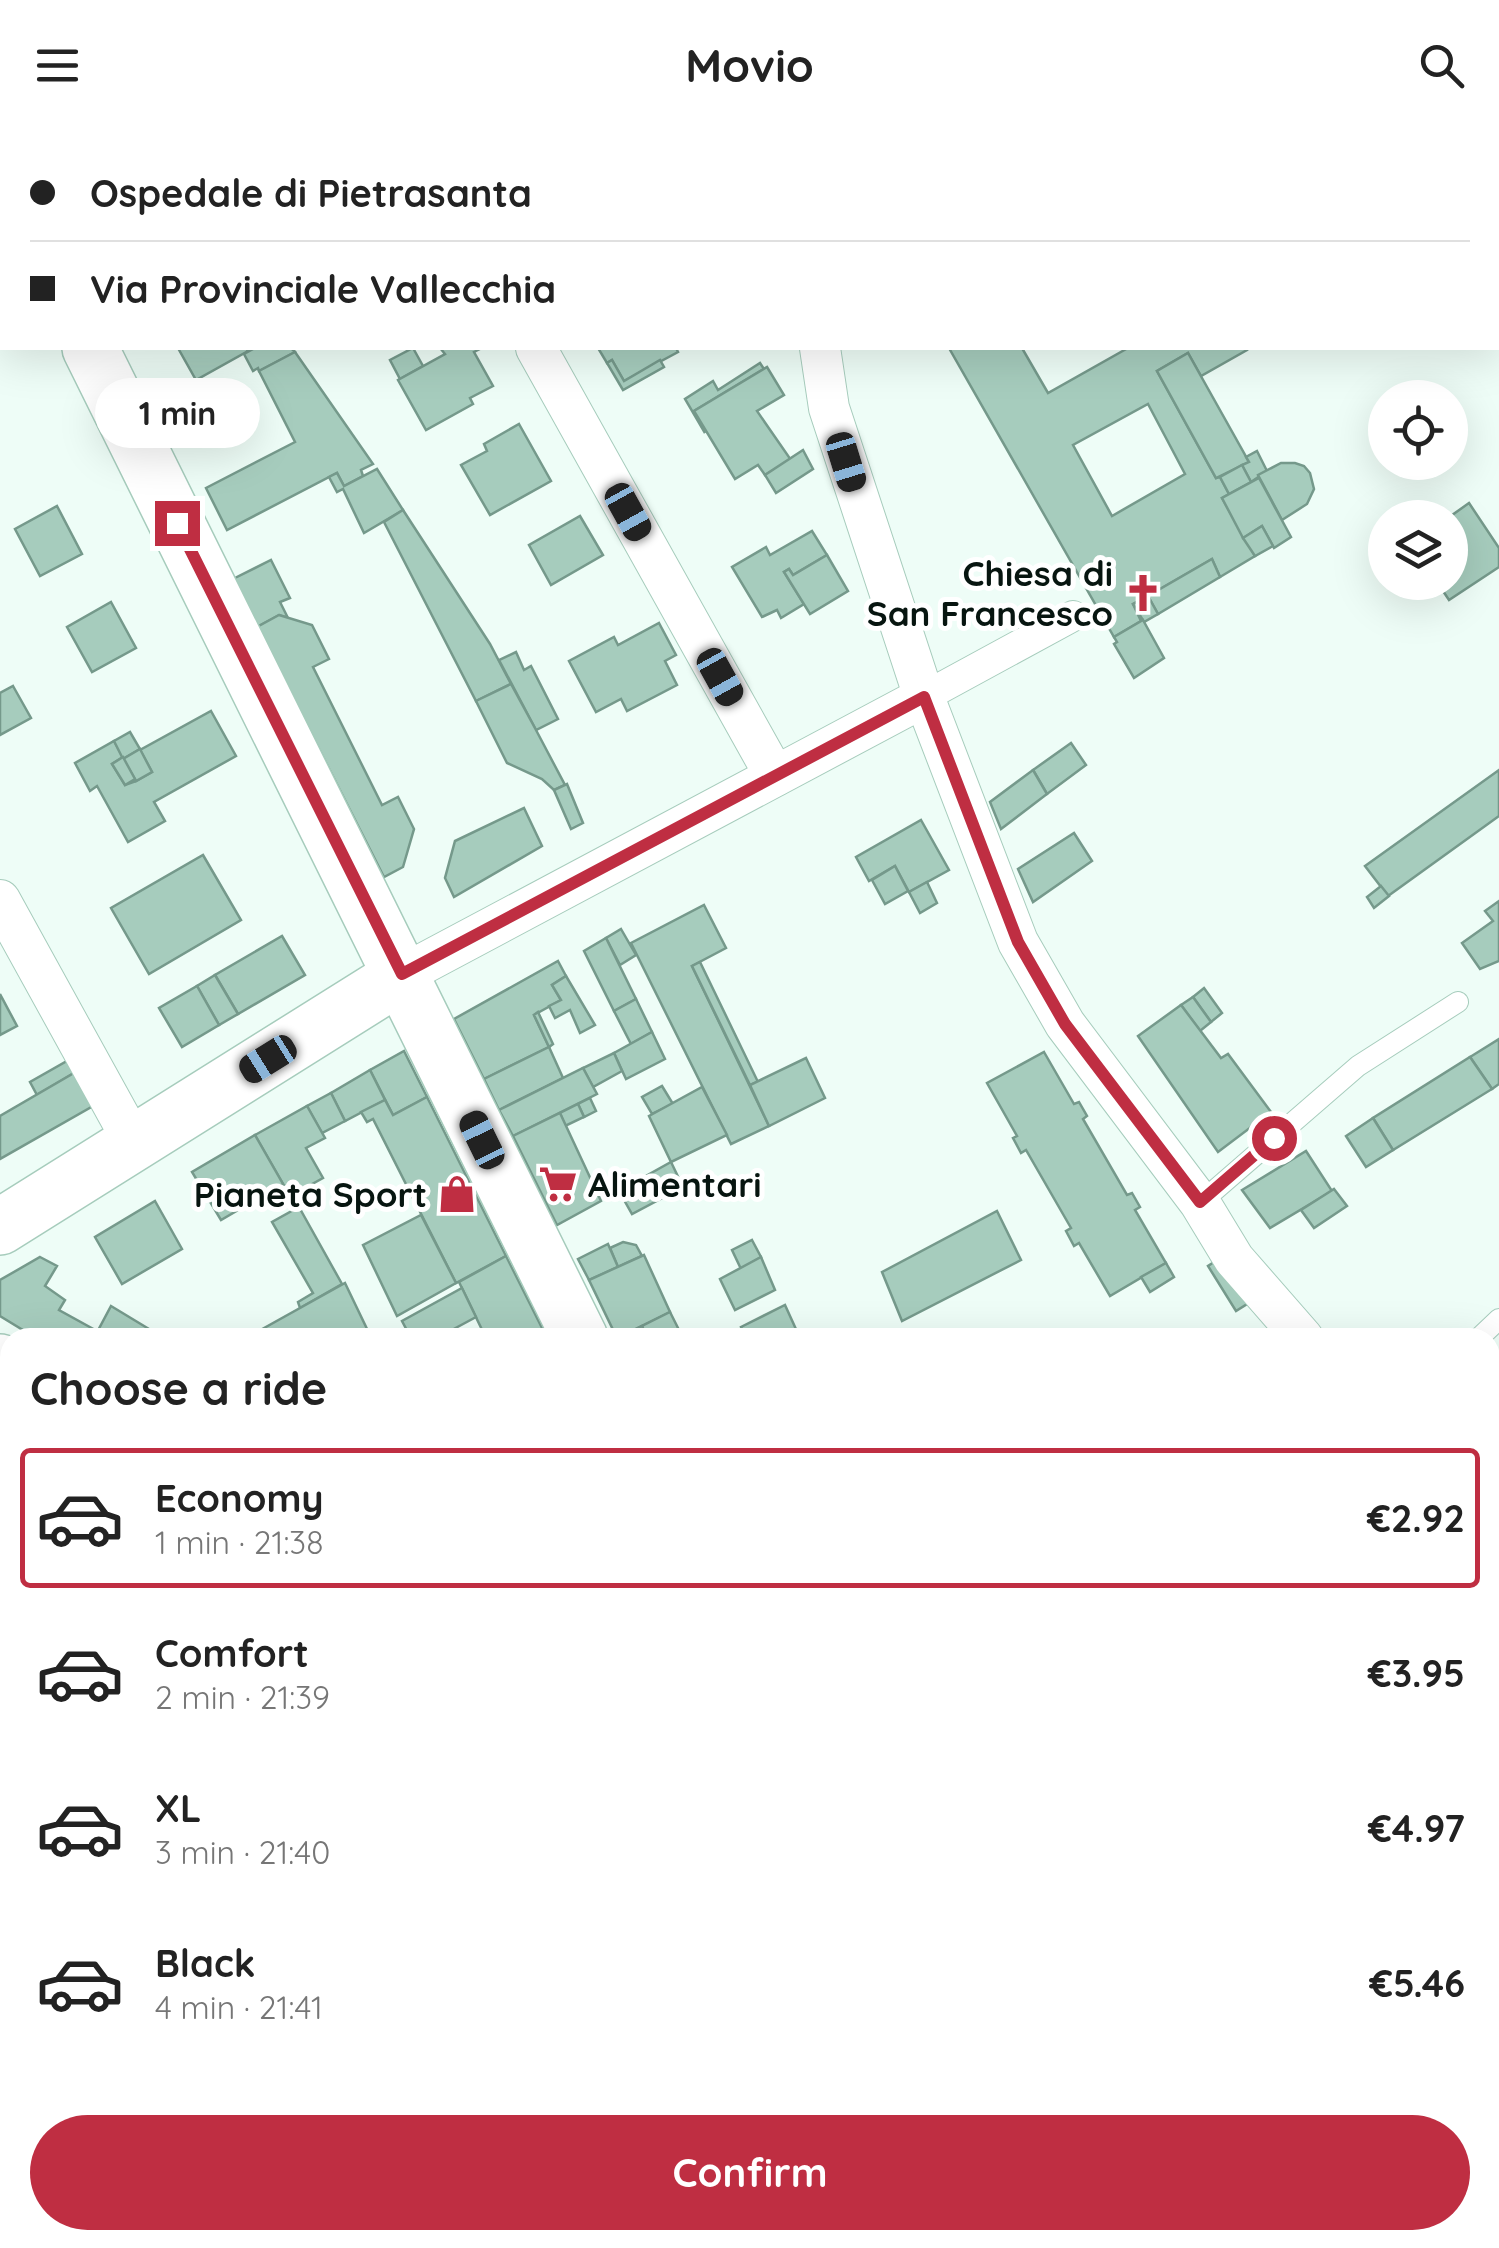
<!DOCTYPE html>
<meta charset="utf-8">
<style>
body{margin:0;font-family:Quicksand,sans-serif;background:#f6f6f6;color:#222;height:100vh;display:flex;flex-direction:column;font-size:38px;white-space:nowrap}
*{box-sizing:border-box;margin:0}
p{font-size:32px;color:#767676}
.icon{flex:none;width:55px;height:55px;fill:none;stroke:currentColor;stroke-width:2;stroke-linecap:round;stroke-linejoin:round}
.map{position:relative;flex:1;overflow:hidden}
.details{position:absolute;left:0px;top:1198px;width:1500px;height:922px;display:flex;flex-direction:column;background:#fff;border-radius:30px 30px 0 0;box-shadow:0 10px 40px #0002}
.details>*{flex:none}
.guide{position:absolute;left:0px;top:0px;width:1500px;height:220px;box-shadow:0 10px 40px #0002;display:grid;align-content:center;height:220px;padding:0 30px;background:#fff}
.tools{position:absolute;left:1368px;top:250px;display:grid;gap:20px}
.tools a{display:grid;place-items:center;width:100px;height:100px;border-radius:50%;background:#fff;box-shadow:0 10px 40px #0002;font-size:50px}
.end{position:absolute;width:45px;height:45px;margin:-22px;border:12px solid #bf2e42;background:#fff;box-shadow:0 0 0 5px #fff}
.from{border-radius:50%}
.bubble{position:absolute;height:70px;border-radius:35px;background:#fff;box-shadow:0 10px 40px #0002;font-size:32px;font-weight:800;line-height:70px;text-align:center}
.car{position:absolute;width:30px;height:60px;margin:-30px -15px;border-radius:12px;box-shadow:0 0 8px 2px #0007;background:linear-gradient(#222 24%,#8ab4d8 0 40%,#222 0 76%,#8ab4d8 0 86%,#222 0)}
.guide b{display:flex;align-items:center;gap:35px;height:95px;font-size:38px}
.guide b+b{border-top:2px solid #e0e0e0}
.guide i{width:25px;height:25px;background:#222}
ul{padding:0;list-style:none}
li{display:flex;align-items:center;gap:30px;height:140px;margin:0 20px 15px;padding:0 10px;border:5px solid transparent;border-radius:10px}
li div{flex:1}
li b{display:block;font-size:38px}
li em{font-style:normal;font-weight:800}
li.current{border-color:#bf2e42}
li>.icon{width:90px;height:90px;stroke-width:1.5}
h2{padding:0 30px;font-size:45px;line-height:120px}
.cta{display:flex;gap:20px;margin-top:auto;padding:20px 30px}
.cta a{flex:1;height:115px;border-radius:60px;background:#bf2e42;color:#fff;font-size:40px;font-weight:800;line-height:115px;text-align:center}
header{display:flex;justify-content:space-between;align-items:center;height:130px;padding:0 30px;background:#fff;font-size:45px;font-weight:800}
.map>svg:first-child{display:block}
</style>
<header><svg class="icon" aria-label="menu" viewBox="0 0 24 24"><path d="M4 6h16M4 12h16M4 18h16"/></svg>Movio<svg class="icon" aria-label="search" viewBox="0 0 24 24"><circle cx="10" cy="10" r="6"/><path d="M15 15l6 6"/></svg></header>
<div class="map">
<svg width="1499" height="2118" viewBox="0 0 1499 2118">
<rect width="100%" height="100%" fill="#eefdf7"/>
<path fill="#9fe3c9" d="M10 1925V2110H153L159 2118H0V1932Z"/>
<g fill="#a6ccbd" stroke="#75998b" stroke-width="2.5" fill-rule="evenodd">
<path d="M540 0H605L537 2Z"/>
<path d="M178 218H246L248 221 196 250Z"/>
<path d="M255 218H291L295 222 259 241 258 238 253 241 244 224Z"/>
<path d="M413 218 423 236 400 249 390 230Z"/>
<path d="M444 218H482L474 222 493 256 470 268 473 274 426 300 398 250 445 224 441 219Z"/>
<path d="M598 218H676L678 222 624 251 612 230 607 233Z"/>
<path d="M949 218H1022L1048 263 1128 218H1246L1247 220 1201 246 1188 223 1157 241 1216 348 1220 347 1229 364 1222 368 1255 426 1220 447 1212 429 1148 466 1133 474 1141 491 1114 507ZM1148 274 1185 344 1112 386 1073 315Z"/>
<path d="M295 222 373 334 361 340 363 346 344 356 337 343 227 400 206 358 295 312 259 241Z"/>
<path d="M1188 223 1249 332 1216 348 1157 241Z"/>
<path d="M612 230 624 251 660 230 664 237 623 260 607 233Z"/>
<path d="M760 233 764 239 694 281 705 303 685 269 713 251 718 260Z"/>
<path d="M767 237 784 265 757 281 791 330 765 345 758 335 735 349 694 281Z"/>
<path d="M519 294 551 351 490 385 461 335 487 321 484 314Z"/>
<path d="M803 320 813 339 776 363 765 345Z"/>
<path d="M1257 321 1267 341 1251 352 1242 335 1249 332 1246 327Z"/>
<path d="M1281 333H1295L1304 336 1310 343 1314 359 1307 374 1282 390 1258 345Z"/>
<path d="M1242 335 1251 352 1229 364 1220 347Z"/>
<path d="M377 339 403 380 364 403 343 359 337 362 329 347 337 343 344 356Z"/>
<path d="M1259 348 1291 407 1274 418 1262 396 1243 408 1222 368Z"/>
<path d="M1469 373 1499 418V437L1449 470 1437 452H1450L1448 388Z"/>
<path d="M57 376 82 424 40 446 15 399Z"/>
<path d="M403 380 490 514 511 554 476 571 384 392Z"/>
<path d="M580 386 603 425 551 455 529 415Z"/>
<path d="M1262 396 1273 416 1255 426 1243 408Z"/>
<path d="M812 401 827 425 793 445 789 439 784 442 804 474 781 488 777 480 762 487 732 437 766 417 770 425Z"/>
<path d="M827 425 848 461 810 484 784 442 789 439 793 445Z"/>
<path d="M1212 429 1220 447 1158 484 1148 466Z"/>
<path d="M271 430 290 468 280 472 288 488 279 485 257 497 233 449Z"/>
<path d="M1148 466 1158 484 1144 492 1133 474Z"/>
<path d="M111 472 136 518 92 542 67 497Z"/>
<path d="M279 485 312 495 329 529 313 537 382 675 398 667 414 699 403 737 384 747 257 497Z"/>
<path d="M1143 490 1164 528 1134 548 1114 514 1117 512 1114 507Z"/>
<path d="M659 493 676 525 665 531 677 555 627 581 621 569 596 582 569 531 614 507 618 515Z"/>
<path d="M516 522 524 540 531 536 558 589 536 600 499 530Z"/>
<path d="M511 554 536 600 565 655 554 660 542 649 507 633 476 571Z"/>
<path d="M13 556 31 588 0 605V563Z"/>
<path d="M211 581 236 626 154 672 165 691 128 712 97 656 90 661 75 633 114 611 123 627 112 634 125 655 136 651 152 642 140 620Z"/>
<path d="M130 602 140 619 123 629 114 611Z"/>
<path d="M1071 613 1086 635 1047 664 1033 640Z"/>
<path d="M140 619 152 642 136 651 123 629Z"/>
<path d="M123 627 135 649 125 655 112 634Z"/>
<path d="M1033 640 1047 664 1001 699 990 672Z"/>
<path d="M1499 640V686L1388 766 1365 736Z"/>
<path d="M567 654 583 693 571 699 554 660Z"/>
<path d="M524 678 542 716 454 767 445 748 455 711Z"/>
<path d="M921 690 949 740 909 762 895 736 869 751 856 727Z"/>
<path d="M1074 703 1092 731 1033 772 1018 739Z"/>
<path d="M203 725 241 790 149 844 111 778Z"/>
<path d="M895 736 908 761 885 774 872 750Z"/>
<path d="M927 752 937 773 920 783 909 762Z"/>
<path d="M1381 756 1389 766 1374 778 1367 767Z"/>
<path d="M1499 771V831L1480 839 1462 813 1493 791 1485 781Z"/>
<path d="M704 775 726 818 692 836 769 996 731 1014 631 813Z"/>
<path d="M621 799 636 825 620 835 606 808Z"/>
<path d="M282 806 305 845 238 884 215 845Z"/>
<path d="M606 808 636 869 614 881 584 821Z"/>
<path d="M558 831 566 846 552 855 561 870 534 885 549 917 484 949 454 889Z"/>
<path d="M700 832 758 952 750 955 692 836Z"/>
<path d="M215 845 238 884 219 895 197 856Z"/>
<path d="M566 846 595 895 580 903 570 880 555 888 549 876 561 870 552 855Z"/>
<path d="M197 856 219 895 182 917 159 878Z"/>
<path d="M1204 858 1222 883 1211 892 1193 867Z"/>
<path d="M0 864 17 896 0 905Z"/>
<path d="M1193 867 1211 892 1200 901 1181 875Z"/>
<path d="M636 869 652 902 631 914 614 881Z"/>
<path d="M1181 875 1221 928 1228 924 1271 982 1218 1022 1138 906Z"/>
<path d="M538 882 553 914 549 917 534 885Z"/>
<path d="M652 902 665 929 626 949 614 923Z"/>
<path d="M1499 909V954L1492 959 1470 927Z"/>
<path d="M549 917 563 948 499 980 484 949Z"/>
<path d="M404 921 427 967 393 985 370 940Z"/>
<path d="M1044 922 1074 974 1079 972 1087 986 1083 989 1127 1065 1132 1063 1140 1077 1135 1080 1166 1133 1110 1166 1079 1113 1074 1116 1066 1101 1071 1098 1026 1020 1021 1023 1013 1008 1017 1006 987 953Z"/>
<path d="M614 923 622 941 593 957 583 938Z"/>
<path d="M1470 927 1492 959 1393 1020 1373 988Z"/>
<path d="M806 928 825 968 769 996 750 955Z"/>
<path d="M67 931 74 943 37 965 30 952Z"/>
<path d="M583 938 597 964 513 1006 499 980Z"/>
<path d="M370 940 385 970 345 991 331 963Z"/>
<path d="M74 943 93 976 0 1029V986Z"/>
<path d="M662 956 673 974 652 984 642 967Z"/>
<path d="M702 957 727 1005 671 1032 649 986Z"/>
<path d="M331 963 345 991 322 1003 307 976Z"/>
<path d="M427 967 506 1126 456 1153 373 989 367 992 361 982 385 970 393 985Z"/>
<path d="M590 968 596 981 584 987 578 974Z"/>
<path d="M578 974 584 987 565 996 560 983Z"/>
<path d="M307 976 325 1008 306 1018 323 1048 290 1066 255 1005Z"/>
<path d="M560 983 601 1071 557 1095 513 1006Z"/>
<path d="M1373 988 1393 1020 1366 1037 1346 1006Z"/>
<path d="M255 1005 283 1054 221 1090 192 1042Z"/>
<path d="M1306 1021 1332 1061 1270 1098 1242 1060Z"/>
<path d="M671 1032 683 1057 632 1084 619 1061Z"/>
<path d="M1334 1059 1347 1076 1314 1098 1301 1080Z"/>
<path d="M155 1071 182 1119 122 1154 95 1107Z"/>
<path d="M299 1077 342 1154 300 1178 298 1172 313 1163 272 1092Z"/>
<path d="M997 1081 1021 1130 902 1191 882 1142Z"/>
<path d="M421 1085 456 1153 397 1186 363 1115Z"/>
<path d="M752 1110 761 1127 741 1139 732 1120Z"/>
<path d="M623 1112 636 1115 642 1126 618 1137 610 1118Z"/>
<path d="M608 1114 618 1137 589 1150 578 1129Z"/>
<path d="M1227 1124 1255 1169 1236 1181 1208 1136Z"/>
<path d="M644 1125 670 1182 617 1208 589 1150Z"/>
<path d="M506 1126 547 1208H486L459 1152Z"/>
<path d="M40 1127 57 1136 45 1156 65 1170 59 1180 97 1201 94 1208H36L0 1186V1150Z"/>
<path d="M761 1127 775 1160 735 1180 720 1149Z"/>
<path d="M1166 1133 1174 1147 1150 1162 1141 1147Z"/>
<path d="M345 1153 368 1201 356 1208H246Z"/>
<path d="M462 1158 476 1187 437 1208H411L402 1191Z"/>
<path d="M785 1175 800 1208H746L741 1197Z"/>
<path d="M111 1176 149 1199 163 1208H94Z"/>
<path d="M670 1182 681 1204 674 1208H647L642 1196Z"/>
<path d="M642 1196 647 1208H618Z"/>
<path d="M1499 1460V1584L1490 1588V1463Z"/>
<path d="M0 1594 10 1603V1748L0 1759Z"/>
<path d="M7 1780 10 1832 5 1836 0 1828V1787Z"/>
<path d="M203 2110H329L334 2118H207Z"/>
<path d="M656 2110H694L682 2118H671Z"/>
<path d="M729 2110H782L768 2118H734Z"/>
<path d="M782 2110H816L821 2118H768Z"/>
<path d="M921 2110H945L952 2118H912Z"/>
<path d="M975 2110H1012L1006 2118H973Z"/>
<path d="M1036 2110H1057L1064 2118H1018L1026 2111 1030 2115Z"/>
</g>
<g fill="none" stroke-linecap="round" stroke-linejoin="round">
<g stroke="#a6ccbc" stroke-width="22">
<g id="service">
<path d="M1200 1073 1358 936 1458 872"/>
<path d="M1479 1208 1499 1189"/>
</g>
</g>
<g stroke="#a6ccbc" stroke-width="32">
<path id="pedestrian" d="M924 567 1073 486"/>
</g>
<g stroke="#a6ccbc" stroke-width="42">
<g id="minor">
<path d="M414 0 416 2"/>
<path d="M850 0 851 2"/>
<path d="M536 218 775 646"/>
<path d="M820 218 829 278 924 567 1018 812 1065 894 1200 1073 1234 1129 1303 1208"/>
<path d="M0 770 134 1013"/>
<path d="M402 845 924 567"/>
<path d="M1490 1414 1499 1424"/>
<path d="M1490 1761 1499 1756"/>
<path d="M1109 2110 1115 2118"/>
</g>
</g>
<g stroke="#a6ccbc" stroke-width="58">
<g id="secondary">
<path d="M0 43 2 48"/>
<path d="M90 218 580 1208"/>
<path d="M0 1097 402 845"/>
<path d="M0 1232 10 1238"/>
<path d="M862 2118 867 2110"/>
</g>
</g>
<use href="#service" stroke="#fff" stroke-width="20"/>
<use href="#pedestrian" stroke="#fff" stroke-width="30"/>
<use href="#minor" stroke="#fff" stroke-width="40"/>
<use href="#secondary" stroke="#fff" stroke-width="55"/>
</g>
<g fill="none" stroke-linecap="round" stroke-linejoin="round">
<path stroke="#bf2e42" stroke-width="12" d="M177 393 402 844 924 567 1018 812 1065 894 1200 1072 1274 1008"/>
</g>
<defs>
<g id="church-bare" transform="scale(3)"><path d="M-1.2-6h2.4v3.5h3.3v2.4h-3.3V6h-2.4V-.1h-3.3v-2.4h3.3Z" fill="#bf2e42" stroke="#fff" stroke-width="2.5" paint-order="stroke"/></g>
<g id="supermarket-bare" transform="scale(3)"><path d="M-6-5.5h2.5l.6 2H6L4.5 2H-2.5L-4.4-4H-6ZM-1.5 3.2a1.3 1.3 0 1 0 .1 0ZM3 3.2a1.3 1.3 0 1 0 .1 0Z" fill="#bf2e42" stroke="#fff" stroke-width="2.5" paint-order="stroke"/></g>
<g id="shop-bare" transform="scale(3)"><path d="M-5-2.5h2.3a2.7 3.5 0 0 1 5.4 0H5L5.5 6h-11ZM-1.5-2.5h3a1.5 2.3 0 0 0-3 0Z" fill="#bf2e42" stroke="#fff" stroke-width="2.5" paint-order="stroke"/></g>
</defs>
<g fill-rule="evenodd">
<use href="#church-bare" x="1143" y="463"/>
<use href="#supermarket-bare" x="558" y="1054"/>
<use href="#shop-bare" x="457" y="1064"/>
</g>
<g text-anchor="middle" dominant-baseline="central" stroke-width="10" stroke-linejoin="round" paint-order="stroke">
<g font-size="35" font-weight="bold" fill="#071510" stroke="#fff" text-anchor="end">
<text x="1113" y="443">Chiesa di<tspan x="1113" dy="40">San Francesco</tspan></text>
<text x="588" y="1054" text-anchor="start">Alimentari</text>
<text x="427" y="1064">Pianeta Sport</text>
</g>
</g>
</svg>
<div class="tools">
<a><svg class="icon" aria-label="locate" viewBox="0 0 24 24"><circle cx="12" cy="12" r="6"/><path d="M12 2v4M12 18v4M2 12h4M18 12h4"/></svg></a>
<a><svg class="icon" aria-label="layers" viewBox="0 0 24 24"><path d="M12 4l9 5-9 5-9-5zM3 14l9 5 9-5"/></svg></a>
</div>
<i class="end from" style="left:1274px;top:1008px"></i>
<i class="end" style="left:177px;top:393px"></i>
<div class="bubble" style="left:95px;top:248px;width:165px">1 min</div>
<i class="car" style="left:846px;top:332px;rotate:163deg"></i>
<i class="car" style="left:628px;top:382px;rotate:151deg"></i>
<i class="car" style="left:720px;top:547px;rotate:151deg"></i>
<i class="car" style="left:268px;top:929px;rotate:238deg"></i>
<i class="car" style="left:482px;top:1010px;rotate:334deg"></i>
<div class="guide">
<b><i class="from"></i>Ospedale di Pietrasanta</b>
<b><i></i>Via Provinciale Vallecchia</b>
</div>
<section class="details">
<h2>Choose a ride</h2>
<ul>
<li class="current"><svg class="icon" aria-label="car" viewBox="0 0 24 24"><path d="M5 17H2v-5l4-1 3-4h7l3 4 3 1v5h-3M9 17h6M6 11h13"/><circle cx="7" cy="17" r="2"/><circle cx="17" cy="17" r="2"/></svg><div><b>Economy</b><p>1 min · 21:38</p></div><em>€2.92</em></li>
<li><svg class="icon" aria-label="car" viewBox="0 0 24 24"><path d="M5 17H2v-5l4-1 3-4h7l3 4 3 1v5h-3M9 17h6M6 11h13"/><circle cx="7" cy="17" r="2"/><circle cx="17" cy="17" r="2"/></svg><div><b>Comfort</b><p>2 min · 21:39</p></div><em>€3.95</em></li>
<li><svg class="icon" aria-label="car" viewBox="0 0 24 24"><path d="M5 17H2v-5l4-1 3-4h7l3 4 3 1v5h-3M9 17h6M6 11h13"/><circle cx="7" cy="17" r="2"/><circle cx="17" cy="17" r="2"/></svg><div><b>XL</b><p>3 min · 21:40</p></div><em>€4.97</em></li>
<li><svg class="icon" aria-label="car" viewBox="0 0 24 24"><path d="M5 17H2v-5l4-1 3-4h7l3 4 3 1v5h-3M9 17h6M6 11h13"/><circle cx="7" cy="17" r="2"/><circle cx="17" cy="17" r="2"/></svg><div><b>Black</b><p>4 min · 21:41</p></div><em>€5.46</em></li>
</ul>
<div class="cta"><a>Confirm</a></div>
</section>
</div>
